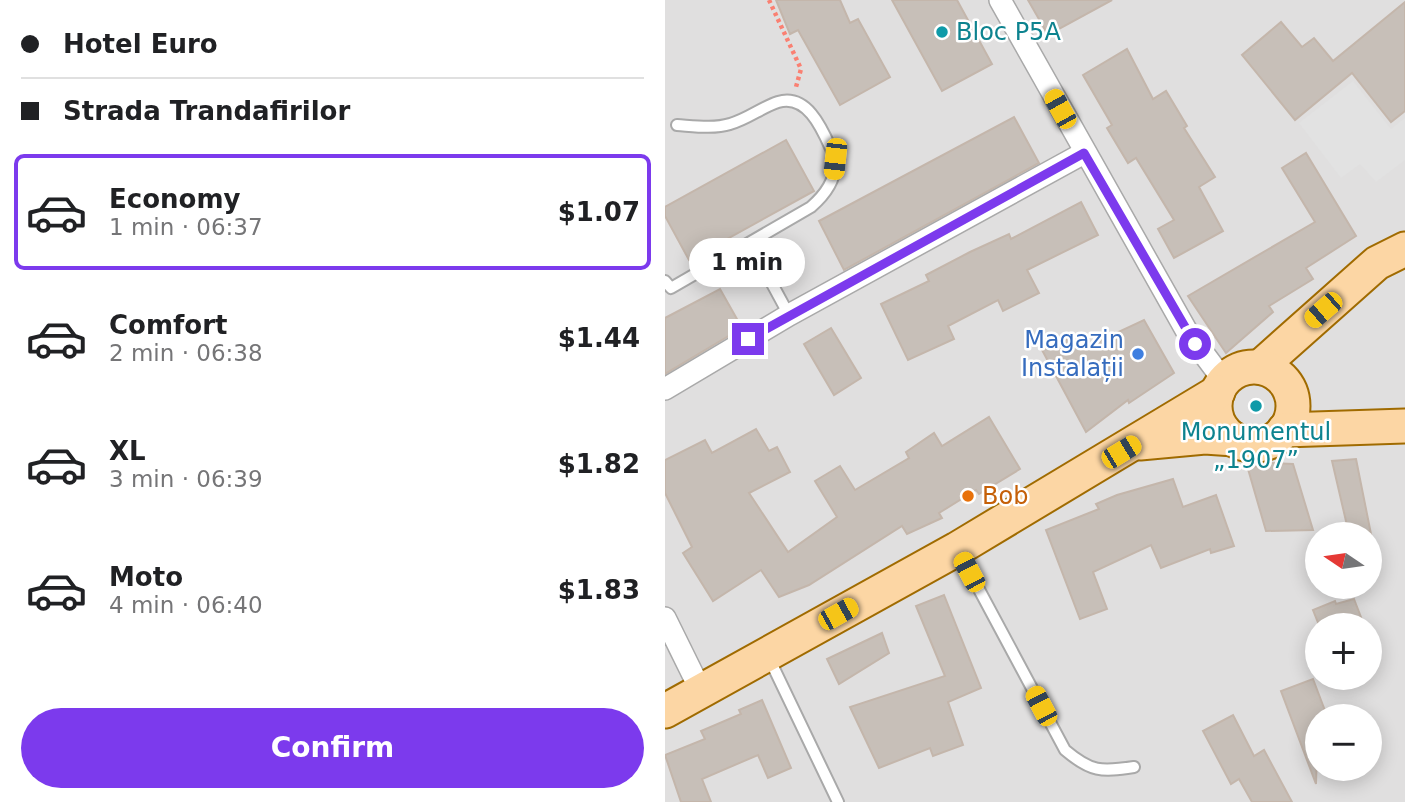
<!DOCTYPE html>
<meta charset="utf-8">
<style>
body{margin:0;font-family:"DejaVu Sans",sans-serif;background:#f6f6f6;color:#202124;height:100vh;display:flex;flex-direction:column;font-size:26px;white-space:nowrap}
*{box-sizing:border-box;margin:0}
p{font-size:23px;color:#757577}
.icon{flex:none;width:38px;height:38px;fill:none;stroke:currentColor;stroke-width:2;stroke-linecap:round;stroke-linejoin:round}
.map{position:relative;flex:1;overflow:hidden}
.panel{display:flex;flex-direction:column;background:#fff;width:665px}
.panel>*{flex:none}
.guide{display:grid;align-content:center;height:154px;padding:0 21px;background:#fff}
.needle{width:46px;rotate:283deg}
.fabs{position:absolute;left:640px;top:522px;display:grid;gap:14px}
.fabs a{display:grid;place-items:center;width:77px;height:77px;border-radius:50%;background:#fff;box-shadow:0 4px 18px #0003;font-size:35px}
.end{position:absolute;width:32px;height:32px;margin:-16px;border:9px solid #7c3aed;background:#fff;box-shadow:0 0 0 4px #fff}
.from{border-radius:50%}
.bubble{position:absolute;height:49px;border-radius:24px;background:#fff;box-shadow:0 4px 18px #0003;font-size:23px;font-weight:700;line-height:49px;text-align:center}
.car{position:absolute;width:21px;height:42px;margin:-21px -10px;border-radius:9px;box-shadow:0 0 5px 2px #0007;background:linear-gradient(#f5c518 24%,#345 0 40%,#f5c518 0 76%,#345 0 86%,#f5c518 0)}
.guide b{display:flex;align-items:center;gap:24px;height:66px;font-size:26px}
.guide b+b{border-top:2px solid #e0e0e0}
.guide i{width:18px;height:18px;background:#202124}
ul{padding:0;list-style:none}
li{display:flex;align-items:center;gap:21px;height:116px;margin:0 14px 10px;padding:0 7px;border:4px solid transparent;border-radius:10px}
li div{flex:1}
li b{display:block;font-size:26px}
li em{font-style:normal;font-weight:700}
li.active{border-color:#7c3aed}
li>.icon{width:63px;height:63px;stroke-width:1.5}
.primary-button{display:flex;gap:14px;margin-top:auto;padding:14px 21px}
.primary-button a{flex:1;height:80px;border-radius:42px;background:#7c3aed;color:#fff;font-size:28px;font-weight:700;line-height:80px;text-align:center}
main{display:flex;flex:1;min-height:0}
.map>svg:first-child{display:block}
</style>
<main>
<section class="panel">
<div class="guide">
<b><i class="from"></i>Hotel Euro</b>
<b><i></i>Strada Trandafirilor</b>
</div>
<ul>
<li class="active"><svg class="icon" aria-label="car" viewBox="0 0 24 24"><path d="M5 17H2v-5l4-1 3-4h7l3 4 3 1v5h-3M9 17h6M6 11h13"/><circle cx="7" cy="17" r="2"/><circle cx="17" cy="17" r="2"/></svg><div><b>Economy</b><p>1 min · 06:37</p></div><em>$1.07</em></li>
<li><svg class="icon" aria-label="car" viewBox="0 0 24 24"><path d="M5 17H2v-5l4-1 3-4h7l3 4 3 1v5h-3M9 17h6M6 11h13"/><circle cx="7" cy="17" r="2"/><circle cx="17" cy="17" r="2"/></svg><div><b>Comfort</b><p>2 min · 06:38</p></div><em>$1.44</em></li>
<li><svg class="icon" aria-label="car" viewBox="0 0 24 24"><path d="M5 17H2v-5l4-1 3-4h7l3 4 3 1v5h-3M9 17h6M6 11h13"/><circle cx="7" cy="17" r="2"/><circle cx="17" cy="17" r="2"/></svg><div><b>XL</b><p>3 min · 06:39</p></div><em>$1.82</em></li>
<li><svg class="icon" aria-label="car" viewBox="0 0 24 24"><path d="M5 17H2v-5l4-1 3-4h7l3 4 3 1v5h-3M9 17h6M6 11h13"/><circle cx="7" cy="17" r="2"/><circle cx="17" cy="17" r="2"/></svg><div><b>Moto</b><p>4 min · 06:40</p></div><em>$1.83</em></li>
</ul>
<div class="primary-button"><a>Confirm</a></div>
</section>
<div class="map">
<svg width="740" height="802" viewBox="0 0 740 802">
<rect width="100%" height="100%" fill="#f2efe9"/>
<path fill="#e0dfdf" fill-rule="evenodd" d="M0 0H740V802H0ZM653 534H705V586H653ZM653 625H705V677H653ZM653 716H705V768H653Z"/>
<path fill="#e2e2e2" d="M688 81 726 129 740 118V160L711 182 695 164 676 178 634 123Z"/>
<g fill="#c7bfb8" stroke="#c4b6ab" stroke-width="2">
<path d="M111 0H175L185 23 193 19 225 77 175 105 133 30 125 34Z"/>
<path d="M227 0H292L327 64 277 91Z"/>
<path d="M363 0H447L383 35Z"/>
<path d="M740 2V111L726 122 687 73 630 120 577 55 616 22 637 47 649 38 668 61Z"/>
<path d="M462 49 488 99 501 91 522 126 519 128 550 177 534 187 558 231 509 258 493 229 509 220 471 158 463 163 442 128 447 125 418 75Z"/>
<path d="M349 117 374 163 179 270 154 221Z"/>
<path d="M121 140 149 191 24 260 0 216V207Z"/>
<path d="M641 153 691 236 641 268 648 279 604 306 608 312 561 353 523 296 650 222 617 168Z"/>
<path d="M416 202 433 235 362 270 374 293 338 311 333 300 283 326 289 339 243 360 216 304 264 281 261 275 305 252 344 234 346 239Z"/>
<path d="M55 289 77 328 0 374V318Z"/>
<path d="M479 320 509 373 464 403 463 400 421 432 376 348 408 337 415 350Z"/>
<path d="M166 328 196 378 169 395 139 344Z"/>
<path d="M324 417 355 469 314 494 311 490 274 513 277 518 242 534 237 526 144 585 114 597 96 570 48 601 18 553 27 547 0 493V460L40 440 47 453 91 429 104 451 112 447 125 472 84 493 123 552 172 517 150 481 175 466 190 490 244 458 241 452 269 433 277 446Z"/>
<path d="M691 459 706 534H684L667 461Z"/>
<path d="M604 463 628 464 648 530 601 531 583 469Z"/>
<path d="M508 479 518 507 551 495 569 546 546 553 545 549 496 568 486 545 428 572 442 609 415 619 381 530 434 509 431 504 452 495Z"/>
<path d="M279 595 316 688 283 702 298 745 268 756 265 748 214 768 185 707 280 676 251 606Z"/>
<path d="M689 599 699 625H654L648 610 670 601 671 604Z"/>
<path d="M217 633 224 653 174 684 162 659Z"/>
<path d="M648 679 662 716H653L651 784 616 691Z"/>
<path d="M97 700 126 768 103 778 93 755 37 779 46 802H16L0 755 40 739 36 731 76 714 74 710Z"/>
<path d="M568 715 589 756 599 750 627 802H587L574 779 566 784 538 731Z"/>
</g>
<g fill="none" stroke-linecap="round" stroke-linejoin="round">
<g stroke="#a9a9a9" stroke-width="14">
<g id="service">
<path d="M85 243 124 315"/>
<path d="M0 281 6 288 146 207C162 193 176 174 167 151 158 131 143 93 113 102 97 107 83 119 65 124 49 129 28 126 12 125"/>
<path d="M294 552 400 750C426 772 436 772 469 767"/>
<path d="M103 656 173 802"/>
</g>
</g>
<g stroke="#a9a9a9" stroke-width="24">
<g id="minor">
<path d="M335 0 521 330 559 381"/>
<path d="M0 389 124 315 419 153"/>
<path d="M0 618 36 691"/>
</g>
</g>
<g stroke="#a06b00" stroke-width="37">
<g id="primary">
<path d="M595 367 712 263 740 249"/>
<circle cx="589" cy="406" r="39"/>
<path d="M619 430 740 426"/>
<path d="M475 443 540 437 569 439"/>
<path d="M0 711 292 549 553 392"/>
</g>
</g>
<path stroke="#fa8072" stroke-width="4.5" stroke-dasharray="3.5 3.5" stroke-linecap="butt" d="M104 0 136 69 131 87"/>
<use href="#service" stroke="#fff" stroke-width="10"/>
<use href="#minor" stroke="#fff" stroke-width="21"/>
<use href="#primary" stroke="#fcd6a4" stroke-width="33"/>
</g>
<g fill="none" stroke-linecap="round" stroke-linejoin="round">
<path stroke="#7c3aed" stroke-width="9" d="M83 339 419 153 530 344"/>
</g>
<g fill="#0f9aa8" stroke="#fff" stroke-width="2.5">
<circle cx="277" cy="32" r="7"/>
<circle cx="591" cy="406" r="7"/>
</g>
<circle fill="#3f7fe0" stroke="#fff" stroke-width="2.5" cx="473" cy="354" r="7"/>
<circle fill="#e8710a" stroke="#fff" stroke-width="2.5" cx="303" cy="496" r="7"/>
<g text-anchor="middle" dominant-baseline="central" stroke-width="5" stroke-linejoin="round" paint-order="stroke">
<g font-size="24" fill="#0d838f" stroke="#fff" text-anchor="start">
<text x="291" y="32">Bloc P5A</text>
<text x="591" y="432" text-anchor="middle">Monumentul<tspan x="591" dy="28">„1907”</tspan></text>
</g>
<g font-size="24" fill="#366cbe" stroke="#fff" text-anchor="end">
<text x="459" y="340">Magazin<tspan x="459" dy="28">Instalații</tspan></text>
</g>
<g font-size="24" fill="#c56008" stroke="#fff" text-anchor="start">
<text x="317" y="496">Bob</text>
</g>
</g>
</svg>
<div class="fabs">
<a><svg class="needle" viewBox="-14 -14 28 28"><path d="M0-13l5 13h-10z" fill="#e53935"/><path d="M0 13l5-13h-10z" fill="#757577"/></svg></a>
<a>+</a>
<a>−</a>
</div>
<i class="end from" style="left:530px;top:344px"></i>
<i class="end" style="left:83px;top:339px"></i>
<div class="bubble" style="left:24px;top:238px;width:116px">1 min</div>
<i class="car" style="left:395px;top:109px;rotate:331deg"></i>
<i class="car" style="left:170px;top:159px;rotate:186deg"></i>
<i class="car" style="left:658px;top:310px;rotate:229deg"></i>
<i class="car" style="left:456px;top:452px;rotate:59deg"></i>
<i class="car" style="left:304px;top:572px;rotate:332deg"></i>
<i class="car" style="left:173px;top:614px;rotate:61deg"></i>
<i class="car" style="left:376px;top:706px;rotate:332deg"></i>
</div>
</main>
